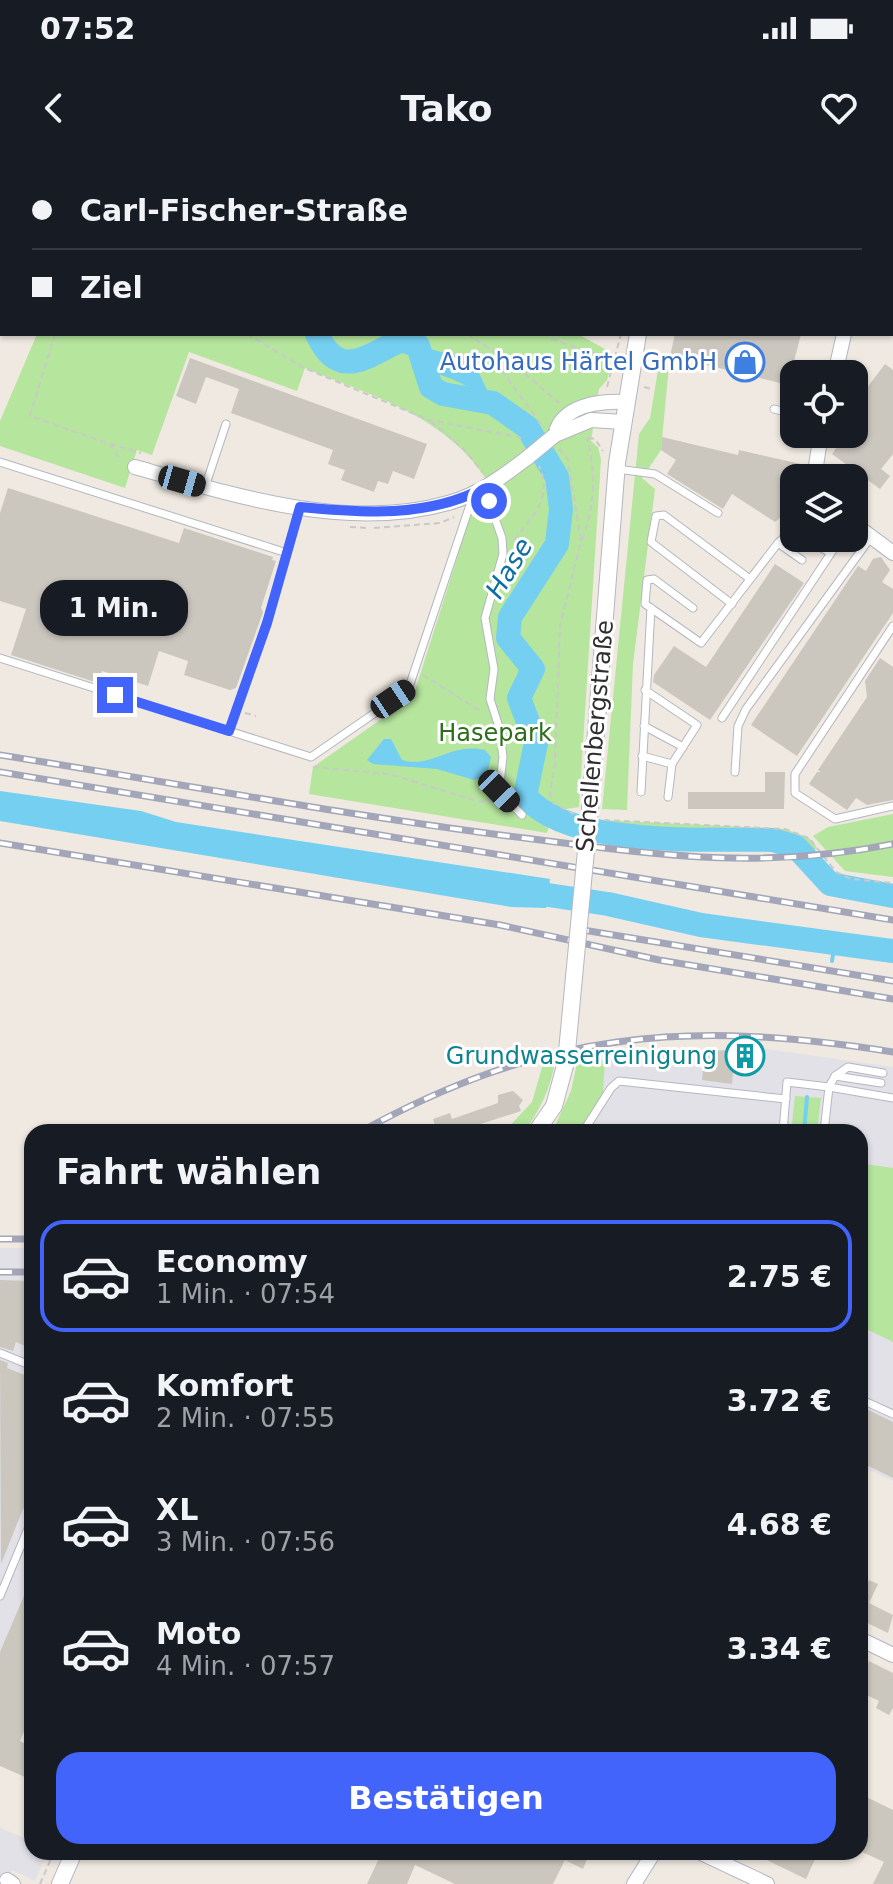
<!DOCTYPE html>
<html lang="de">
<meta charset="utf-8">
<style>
body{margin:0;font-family:"DejaVu Sans",sans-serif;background:#20242c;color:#f1f3f6;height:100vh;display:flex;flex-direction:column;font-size:30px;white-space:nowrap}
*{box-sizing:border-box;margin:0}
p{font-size:26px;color:#9ea1a6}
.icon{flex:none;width:44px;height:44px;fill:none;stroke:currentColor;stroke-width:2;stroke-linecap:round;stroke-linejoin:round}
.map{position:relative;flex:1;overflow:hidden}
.details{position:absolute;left:24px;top:964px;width:844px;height:736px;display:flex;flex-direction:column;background:#171b24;border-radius:24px;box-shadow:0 2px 6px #0004}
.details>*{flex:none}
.banner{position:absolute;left:0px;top:0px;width:894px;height:176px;box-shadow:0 2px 6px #0004;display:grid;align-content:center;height:176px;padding:0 32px;background:#171b24}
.buttons{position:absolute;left:780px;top:200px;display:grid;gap:16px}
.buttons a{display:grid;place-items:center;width:88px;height:88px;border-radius:16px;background:#171b24;box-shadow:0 2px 6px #0004;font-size:40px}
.end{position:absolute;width:36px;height:36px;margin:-18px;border:10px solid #4264fb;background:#fff;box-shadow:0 0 0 4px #fff}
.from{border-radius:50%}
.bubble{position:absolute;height:56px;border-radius:24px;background:#171b24;box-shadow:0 2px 6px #0004;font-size:26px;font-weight:800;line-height:56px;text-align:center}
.car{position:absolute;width:24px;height:48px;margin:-24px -12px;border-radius:10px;box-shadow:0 0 6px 2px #0007;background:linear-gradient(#222 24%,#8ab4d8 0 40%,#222 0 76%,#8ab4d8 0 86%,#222 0)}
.banner b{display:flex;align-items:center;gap:28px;height:76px;font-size:30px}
.banner b+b{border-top:2px solid #363941}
.banner i{width:20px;height:20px;background:#f1f3f6}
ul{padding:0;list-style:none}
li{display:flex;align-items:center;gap:24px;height:112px;margin:0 16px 12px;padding:0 16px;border:4px solid transparent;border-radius:24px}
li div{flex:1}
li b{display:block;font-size:30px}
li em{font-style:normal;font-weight:800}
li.on{border-color:#4264fb}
li>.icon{width:72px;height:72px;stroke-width:1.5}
h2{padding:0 32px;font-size:36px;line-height:96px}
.primary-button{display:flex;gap:16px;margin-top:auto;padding:16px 32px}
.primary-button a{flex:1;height:92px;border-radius:24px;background:#4264fb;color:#fff;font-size:32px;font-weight:800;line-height:92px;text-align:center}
.status{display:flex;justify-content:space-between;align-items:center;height:56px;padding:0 40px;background:#171b24;direction:ltr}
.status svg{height:22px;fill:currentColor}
header{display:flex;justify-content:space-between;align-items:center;height:104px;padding:0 32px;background:#171b24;font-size:36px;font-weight:800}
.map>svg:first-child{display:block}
</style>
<div class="status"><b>07:52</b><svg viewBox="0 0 49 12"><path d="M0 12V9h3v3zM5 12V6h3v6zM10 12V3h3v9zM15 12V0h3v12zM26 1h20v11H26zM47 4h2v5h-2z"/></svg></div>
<header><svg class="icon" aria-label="back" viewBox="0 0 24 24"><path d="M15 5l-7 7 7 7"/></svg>Tako<svg class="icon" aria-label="heart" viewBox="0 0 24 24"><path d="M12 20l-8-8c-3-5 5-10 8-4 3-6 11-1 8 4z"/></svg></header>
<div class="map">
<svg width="893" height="1724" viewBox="0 0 893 1724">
<rect width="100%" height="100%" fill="#efe9e1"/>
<g fill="#e3e1e8">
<path d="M753 887 893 907V1321L860 1306V972H578L603 934 605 900Z"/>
<path d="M0 1088H32V1534L0 1605Z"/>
<path d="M0 1668 32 1681V1692H47L35 1721 12 1710 5 1724H0Z"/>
</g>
<g fill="#b6e59e">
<path d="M37 174H578L614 194 607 220 599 229 591 281 598 287 601 299 579 647 553 651 547 673 309 634 313 607 413 537 458 395 453 392 474 334 490 325C447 255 376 238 305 208L297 231 189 192 152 295 137 290 125 328 0 286V261Z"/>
<path d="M659 204 669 206 661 290 642 318 655 329 633 504 627 650 602 649 639 274 650 258Z"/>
<path d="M893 654V717L845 711 813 676 828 667Z"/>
<path d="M601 660 785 669 809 678 818 689 800 692 773 680 616 676 599 672Z"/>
<path d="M817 715 893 725V742L823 733Z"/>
<path d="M605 900 603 934 578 972H552L571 931 577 903Z"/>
<path d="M555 901C551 928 540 950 524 972H504L532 942 543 904Z"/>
<path d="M795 936 821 938 817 972H791Z"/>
<path d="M860 1003 893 1008V1182L860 1166Z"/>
</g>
<g fill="#75cff0">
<path d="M418 186 473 200 493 243C478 240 479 233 466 226 442 212 428 218 418 186Z"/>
<path d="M384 579H391L402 600C431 609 451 582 485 590L491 597 488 610 483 618 474 620 437 609 373 604 367 600Z"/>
<path d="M0 631 141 651 176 662 550 719 546 748 511 747 0 661Z"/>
</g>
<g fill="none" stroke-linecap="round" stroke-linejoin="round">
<g stroke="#75cff0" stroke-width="4">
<path d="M832 801 835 783"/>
<path d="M804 972 807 937"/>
</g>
<g stroke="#75cff0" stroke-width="24">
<path d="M0 3H2"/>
<path d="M317 174C340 225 371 192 402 180L418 186 431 227 443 234 493 243 527 267 557 317 561 349 557 384 510 457 508 478 533 509 519 538 536 583 525 636C570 689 707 678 773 680L796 687 830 724 893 736"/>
<path d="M515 730 608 744 701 765 893 791"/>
</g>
</g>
<g fill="#cbc7bf">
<path d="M675 174H801L788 225 670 196Z"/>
<path d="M190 198 427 284 414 319 393 311 388 324 378 321 374 332 341 320 345 310 328 304 333 290 231 253 239 229 206 217 196 244 176 236Z"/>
<path d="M885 204 893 210V294L881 309 890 316 880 329 832 294 846 274H854V264L860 255 854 251V245Z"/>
<path d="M662 277 738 295 739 290 801 304 798 318H794L791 349 775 362 732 334 723 349 667 314 676 300 661 290Z"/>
<path d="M8 328 179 383 184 368 273 397 272 400 276 401 261 448 263 452 236 528 230 530 184 515 188 501 159 491 148 526 102 511 98 523 11 495 26 449 0 441V353Z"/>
<path d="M881 397 890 410 882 422 893 429V453L797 596 751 565 858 406 866 411 873 399Z"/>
<path d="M775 404 804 423 710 560 653 522 654 515 674 486 706 507Z"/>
<path d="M880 498 893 507V640L867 645 856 638 847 650 809 624 817 612H821L818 610 867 537 865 521Z"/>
<path d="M765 612H785L784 649H688V632H765Z"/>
<path d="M735 890 732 924 702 920 705 891Z"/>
<path d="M513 931 523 940 519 946 521 951 456 972H437L433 959 450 953 452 959 498 943V935Z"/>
<path d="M0 1120 32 1121V1189L16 1182 13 1191 0 1187Z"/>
<path d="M0 1200 8 1203 7 1208 32 1218V1277L29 1285 32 1287V1352L23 1349 1 1404Z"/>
<path d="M860 1246 893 1262V1318L860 1302Z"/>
<path d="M32 1417V1553L20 1581 32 1587V1620L0 1606V1492Z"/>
<path d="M869 1420 878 1424 869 1443 893 1455 888 1473 861 1460 860 1463V1439Z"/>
<path d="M869 1501 893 1513V1548L889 1555 876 1548 879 1541 860 1532V1519Z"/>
<path d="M860 1634 893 1650V1724H873L884 1702 860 1691Z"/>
<path d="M382 1692H590L583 1709 565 1700 553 1724H455L415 1705 407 1724H367Z"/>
<path d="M750 1692H800L815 1699 806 1719Z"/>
</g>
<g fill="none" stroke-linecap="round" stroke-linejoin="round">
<g stroke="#b4b7c1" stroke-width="9">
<g id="service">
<path d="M892 5 893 4"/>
<path d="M774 249 794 254"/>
<path d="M0 302 287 393 300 347"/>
<path d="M617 309 655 314 718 353"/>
<path d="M205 327 226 264"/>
<path d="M484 328 502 378 503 394 485 458 494 509 490 539 499 567 503 597 499 631 522 655"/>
<path d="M803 378 829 392 841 378"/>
<path d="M778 383 802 400"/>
<path d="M287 393 267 463 229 571 311 597 408 530 473 336"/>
<path d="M732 444 651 382 656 356 664 355 750 419"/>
<path d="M693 448 654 419 647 420 645 444 701 483 778 383 794 368"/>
<path d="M893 466 795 614V633L835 659 893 646"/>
<path d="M0 498 229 571"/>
<path d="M645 530 697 565 672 604 668 637"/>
<path d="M722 558 833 390"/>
<path d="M644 566 683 587"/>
<path d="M642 596 672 604"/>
<path d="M735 612 738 566 746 549 871 377"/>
<path d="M641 632 651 448"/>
<path d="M883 913 848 907 835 916 829 927 893 938"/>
<path d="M835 916 881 923"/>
<path d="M583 972 611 928 619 921 786 939"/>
<path d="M783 972 787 922 829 927 824 972"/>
<path d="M0 1193 32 1206"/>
<path d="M860 1239 893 1254"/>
<path d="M0 1436 32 1359"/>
</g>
</g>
<g stroke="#b4b7c1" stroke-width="16">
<g id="minor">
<path d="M322 0 328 2"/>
<path d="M126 2 127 0"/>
<path d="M500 2 501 0"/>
<path d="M835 214 844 174"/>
<path d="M555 275C562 245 599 241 626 242"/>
<path d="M555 275 591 260 623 262"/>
<path d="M135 307C232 335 347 372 448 343 478 335 502 317 527 298"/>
<path d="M814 318 821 274"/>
<path d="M854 364 893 393"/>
<path d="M860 1479 893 1495"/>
<path d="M699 1692 767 1724"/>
<path d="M7 1720 13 1724"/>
<path d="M634 1724 654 1692"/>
</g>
</g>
<g stroke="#b4b7c1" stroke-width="18">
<g id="tertiary">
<path d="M686 2V0"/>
<path d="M590 648 617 303 638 174"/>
<path d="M536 972 554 946 566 902"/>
<path d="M60 1724 74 1692"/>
</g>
</g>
<g stroke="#b4b7c1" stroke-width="20">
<g id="secondary">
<path d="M791 0 794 2"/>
<path d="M822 0 825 2"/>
<path d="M892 61 893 62"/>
</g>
</g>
<g stroke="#c9c9c9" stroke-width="2" stroke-dasharray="6 4" stroke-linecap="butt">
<path d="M757 0 760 2"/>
<path d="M203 2 204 0"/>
<path d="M391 2V0"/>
<path d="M892 87H893"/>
<path d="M55 174 30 256 110 284 121 301"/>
<path d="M247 174 304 208 429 260 519 277 523 281"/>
<path d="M467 174 516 206 559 243"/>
<path d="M551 179 614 200"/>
<path d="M496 191 505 215 544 268"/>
<path d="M607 227 621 174"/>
<path d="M644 227 652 229"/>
<path d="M431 262 464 289 483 313"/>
<path d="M588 278 595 279 603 291"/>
<path d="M110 284 141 293"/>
<path d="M559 289 568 300 581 382 560 466 555 605 550 633 553 643 574 654"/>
<path d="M350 367 367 368"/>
<path d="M374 368 440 363 454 357"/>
<path d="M514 380C533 357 553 337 539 306"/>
<path d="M582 380C595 345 596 314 587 278"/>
<path d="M423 515 482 552"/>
<path d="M245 553 256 556"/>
<path d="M313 607 389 614 477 641 489 642 493 638"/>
<path d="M604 660 785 669 809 678 836 712 851 719 893 723"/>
<path d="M40 1724 54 1692"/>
</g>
<use href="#service" stroke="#fff" stroke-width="7"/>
<use href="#minor" stroke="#fff" stroke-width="14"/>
<use href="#tertiary" stroke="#fff" stroke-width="16"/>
<use href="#secondary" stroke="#fff" stroke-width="18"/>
<g stroke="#a3a6b8" stroke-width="7">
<g id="rail">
<path d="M0 595C169 622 338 654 508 676 647 693 753 712 893 684"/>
<path d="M0 612 893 760"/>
<path d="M0 683 500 765 659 800 893 839"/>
<path d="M577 769 893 821"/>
<path d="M360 972C543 871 689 859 893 892"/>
<path d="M0 1079H32"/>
<path d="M0 1112H32"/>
</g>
</g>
<use href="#rail" stroke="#fff" stroke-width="4" stroke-dasharray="12" stroke-linecap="butt"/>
<g stroke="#b4b7c1" stroke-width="16" stroke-linecap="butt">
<path id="minor-bridge" d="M527 298 555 275"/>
</g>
<g stroke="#b4b7c1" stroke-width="18" stroke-linecap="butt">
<path id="tertiary-bridge" d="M566 902 590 648"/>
</g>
<use href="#minor-bridge" stroke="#fff" stroke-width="14"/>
<use href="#tertiary-bridge" stroke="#fff" stroke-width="16"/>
</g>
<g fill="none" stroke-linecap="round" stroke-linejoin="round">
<path stroke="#4264fb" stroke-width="10" d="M115 535 229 571 267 463 300 347C362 353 427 358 484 328L489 341"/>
</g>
<defs>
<g id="shop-ring" transform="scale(2)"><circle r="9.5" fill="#fff" stroke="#3f7fe0" stroke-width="1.5"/><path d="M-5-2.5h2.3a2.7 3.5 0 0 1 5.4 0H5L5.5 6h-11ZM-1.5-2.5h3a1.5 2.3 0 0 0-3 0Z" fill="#3f7fe0"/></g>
<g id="building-ring" transform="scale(2)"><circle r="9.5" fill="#fff" stroke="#0f9aa8" stroke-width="1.5"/><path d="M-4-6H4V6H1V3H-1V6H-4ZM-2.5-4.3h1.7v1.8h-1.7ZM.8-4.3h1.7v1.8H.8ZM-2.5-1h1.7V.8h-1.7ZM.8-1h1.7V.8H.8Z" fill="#0f9aa8"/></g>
</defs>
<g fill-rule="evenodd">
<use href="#shop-ring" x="745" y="202"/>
<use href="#building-ring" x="745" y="896"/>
</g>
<g text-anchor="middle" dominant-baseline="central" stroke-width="6" stroke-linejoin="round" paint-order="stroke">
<g font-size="24" fill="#366cbe" stroke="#fff" text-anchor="end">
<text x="717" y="202">Autohaus Härtel GmbH</text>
</g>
<g font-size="24" fill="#2c6e1b" stroke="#fff">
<text x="495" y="573">Hasepark</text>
</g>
<g font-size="24" fill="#2e2e2e" stroke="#fff">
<text transform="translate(595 576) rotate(-85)">Schellenbergstraße</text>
</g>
<g font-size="24" fill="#0d838f" stroke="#fff" text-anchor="end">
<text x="717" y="896">Grundwasserreinigung</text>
</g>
<g font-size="26" font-style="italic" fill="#0d6fa3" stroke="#fff">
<text transform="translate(509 408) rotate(-59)">Hase</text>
</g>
</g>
</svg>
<div class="buttons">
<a><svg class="icon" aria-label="locate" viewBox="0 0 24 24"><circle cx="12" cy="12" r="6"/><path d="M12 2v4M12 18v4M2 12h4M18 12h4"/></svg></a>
<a><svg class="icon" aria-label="layers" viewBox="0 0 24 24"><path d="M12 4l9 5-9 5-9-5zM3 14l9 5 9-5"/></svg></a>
</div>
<i class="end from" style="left:489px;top:341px"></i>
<i class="end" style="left:115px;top:535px"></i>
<div class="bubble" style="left:40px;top:420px;width:148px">1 Min.</div>
<i class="car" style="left:182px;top:321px;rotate:106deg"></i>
<i class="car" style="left:393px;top:539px;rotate:56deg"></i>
<i class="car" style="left:499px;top:631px;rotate:136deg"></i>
<div class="banner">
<b><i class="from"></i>Carl-Fischer-Straße</b>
<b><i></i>Ziel</b>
</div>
<section class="details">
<h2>Fahrt wählen</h2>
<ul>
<li class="on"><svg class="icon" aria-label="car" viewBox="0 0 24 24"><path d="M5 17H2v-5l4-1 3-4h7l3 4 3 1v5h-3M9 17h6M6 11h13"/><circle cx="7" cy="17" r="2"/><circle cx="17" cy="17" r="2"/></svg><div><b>Economy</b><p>1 Min. · 07:54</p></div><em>2.75 €</em></li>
<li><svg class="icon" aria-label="car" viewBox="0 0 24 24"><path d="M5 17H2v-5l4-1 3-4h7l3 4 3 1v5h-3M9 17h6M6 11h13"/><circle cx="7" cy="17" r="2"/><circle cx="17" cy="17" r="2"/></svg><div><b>Komfort</b><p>2 Min. · 07:55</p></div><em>3.72 €</em></li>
<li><svg class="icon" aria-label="car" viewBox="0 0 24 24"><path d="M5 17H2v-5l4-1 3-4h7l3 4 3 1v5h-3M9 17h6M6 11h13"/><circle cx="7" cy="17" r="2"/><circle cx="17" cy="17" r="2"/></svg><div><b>XL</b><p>3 Min. · 07:56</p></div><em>4.68 €</em></li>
<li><svg class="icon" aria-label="car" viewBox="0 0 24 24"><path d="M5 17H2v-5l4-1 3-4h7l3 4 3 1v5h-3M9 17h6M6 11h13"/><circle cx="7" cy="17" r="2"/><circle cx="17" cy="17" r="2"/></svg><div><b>Moto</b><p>4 Min. · 07:57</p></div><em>3.34 €</em></li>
</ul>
<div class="primary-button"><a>Bestätigen</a></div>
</section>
</div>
